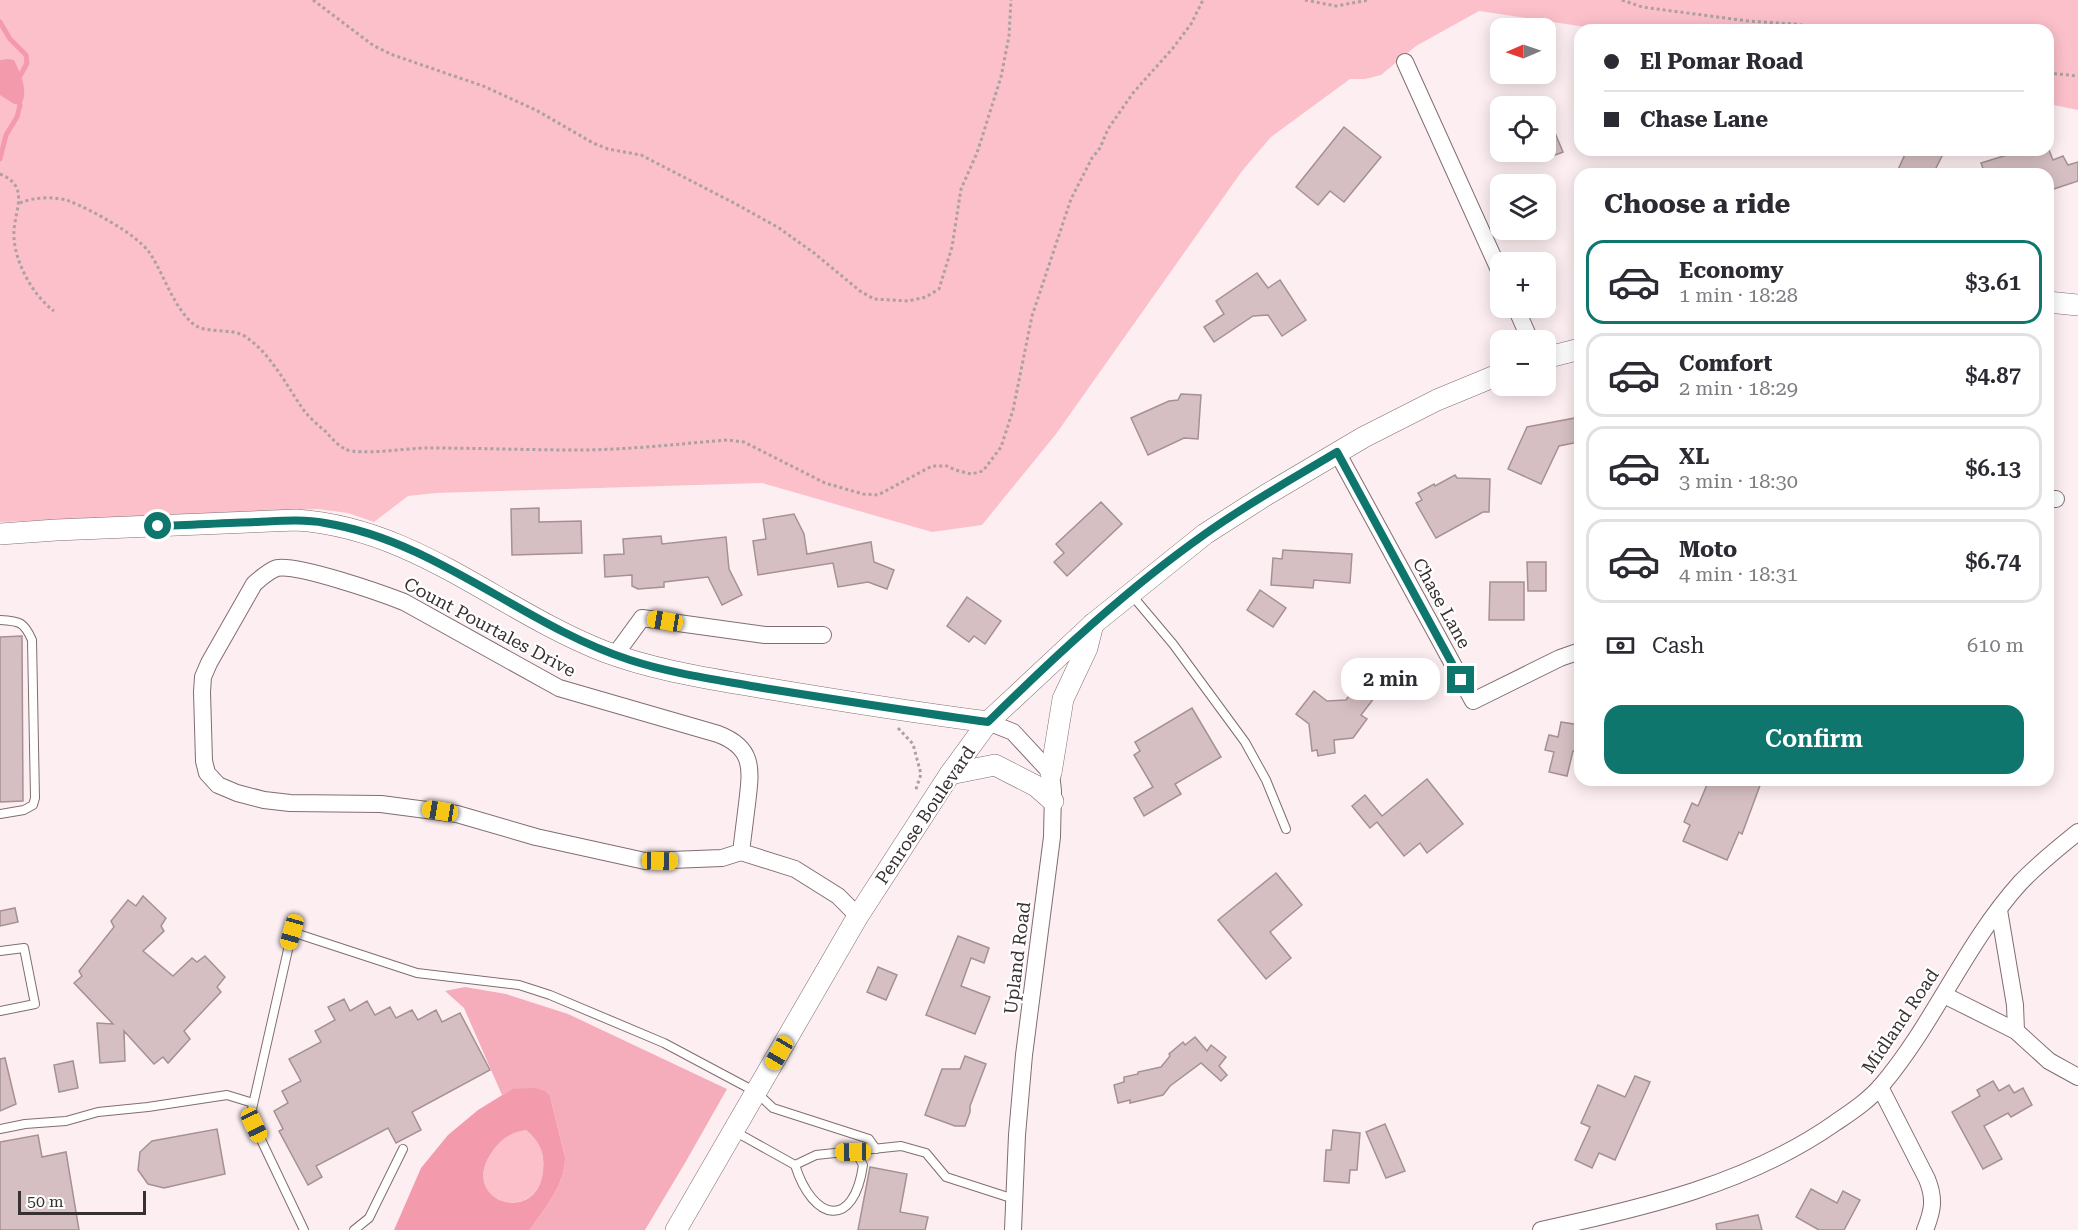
<!DOCTYPE html>
<meta charset="utf-8">
<style>
body{margin:0;font-family:"Roboto Serif",serif;background:#f2f2f3;color:#2b2b33;height:100vh;display:flex;flex-direction:column;font-size:22px;white-space:nowrap}
*{box-sizing:border-box;margin:0}
p{font-size:20px;color:#7c7c81}
.icon{flex:none;width:33px;height:33px;fill:none;stroke:currentColor;stroke-width:2;stroke-linecap:round;stroke-linejoin:round}
.map{position:relative;flex:1;overflow:hidden}
.details{position:absolute;left:1574px;top:168px;width:480px;height:618px;display:flex;flex-direction:column;background:#fff;border-radius:18px;box-shadow:0 3px 15px #0003}
.details>*{flex:none}
.banner{position:absolute;left:1574px;top:24px;width:480px;height:132px;border-radius:18px;box-shadow:0 3px 15px #0003;display:grid;align-content:center;height:132px;padding:0 30px;background:#fff}
.needle{width:39px;rotate:268deg}
.tools{position:absolute;left:1490px;top:18px;display:grid;gap:12px}
.tools a{display:grid;place-items:center;width:66px;height:66px;border-radius:12px;background:#fff;box-shadow:0 3px 15px #0003;font-size:30px}
.scale{position:absolute;left:18px;bottom:15px;width:128px;box-sizing:border-box;padding-left:6px;border:3px solid #382f31;border-top:0;font-size:16px;line-height:21px;white-space:nowrap;color:#382f31;-webkit-text-stroke:4px #fff;paint-order:stroke}
.end{position:absolute;width:27px;height:27px;margin:-14px;border:8px solid #0f766e;background:#fff;box-shadow:0 0 0 3px #fff}
.from{border-radius:50%}
.bubble{position:absolute;height:42px;border-radius:18px;background:#fff;box-shadow:0 3px 15px #0003;font-size:20px;font-weight:600;line-height:42px;text-align:center}
.car{position:absolute;width:18px;height:36px;margin:-18px -9px;border-radius:8px;box-shadow:0 0 4px 2px #0007;background:linear-gradient(#f5c518 24%,#345 0 40%,#f5c518 0 76%,#345 0 86%,#f5c518 0)}
.banner b{display:flex;align-items:center;gap:21px;height:57px;font-size:22px}
.banner b+b{border-top:2px solid #e1e1e2}
.banner i{width:15px;height:15px;background:#2b2b33}
ul{padding:0;list-style:none}
li{display:flex;align-items:center;gap:18px;height:84px;margin:0 12px 9px;padding:0 18px;border:3px solid #e1e1e2;border-radius:18px}
li div{flex:1}
li b{display:block;font-size:22px}
li em{font-style:normal;font-weight:600}
li.selected{border-color:#0f766e}
li>.icon{width:54px;height:54px;stroke-width:1.5}
h2{padding:0 30px;font-size:27px;line-height:72px}
.pay{display:flex;align-items:center;gap:15px;height:66px;padding:0 30px;font-size:22px}
.pay p{margin-inline-start:auto}
.cta{display:flex;gap:12px;margin-top:auto;padding:12px 30px}
.cta a{flex:1;height:69px;border-radius:18px;background:#0f766e;color:#fff;font-size:24px;font-weight:600;line-height:69px;text-align:center}
.map>svg:first-child{display:block}
</style>
<div class="map">
<svg width="2078" height="1230" viewBox="0 0 2078 1230">
<rect width="100%" height="100%" fill="#fdeff1"/>
<g fill="#fcc0cb">
<path d="M0 0H2078V110L2048 104V30H1606L1479 11 1416 46 1381 75 1365 79H1350L1271 137 1242 171 1056 434 982 525 932 532 762 483 436 493 408 496 374 522 348 513 318 509 0 522Z"/>
<path d="M526 1130C539 1141 545 1152 543 1170 539 1226 457 1203 492 1152 500 1140 511 1132 526 1130Z"/>
</g>
<path fill="#f5acbb" d="M465 987 506 994 568 1014 727 1089 685 1163 645 1230H530C544 1209 566 1184 565 1157L550 1096 512 1089 502 1095 464 1008 445 991Z"/>
<g fill="#f49aad" fill-rule="evenodd">
<path d="M8 59 14 60C20 72 30 94 20 105L14 104 0 95V60Z"/>
<path d="M534 1088 545 1091 550 1096 565 1157C566 1184 544 1209 530 1230H394L421 1168 448 1135 478 1110 512 1089ZM526 1130C539 1141 545 1152 543 1170 539 1227 457 1202 492 1152 500 1140 511 1132 526 1130Z"/>
</g>
<g fill="none" stroke-linecap="round" stroke-linejoin="round">
<g stroke="#f49aad" stroke-width="5">
<path d="M0 22 10 39 26 55 27 63 20 76"/>
<path d="M0 159 6 135 17 117 20 105"/>
</g>
</g>
<g fill="#d6bfc3" stroke="#a59094" stroke-width="1.5">
<path d="M1545 109 1563 152 1545 159Z"/>
<path d="M1344 127 1381 157 1344 202 1330 191 1318 205 1296 187Z"/>
<path d="M1907 150H1945L1933 174H1896Z"/>
<path d="M2023 150H2049L2053 160 2063 156 2068 165 2078 162V181L2048 191V174H1985L1981 163Z"/>
<path d="M1257 273 1268 288 1280 280 1306 320 1282 336 1268 315 1253 316 1214 342 1204 327 1224 314 1216 301Z"/>
<path d="M1181 394 1201 395 1198 439 1184 438 1148 455 1131 418 1169 401 1178 400Z"/>
<path d="M1575 418 1579 442 1559 446 1541 484 1508 469 1527 427Z"/>
<path d="M1455 475 1457 478 1490 479 1489 512H1483L1436 538 1416 503 1422 500 1418 493 1434 484 1435 486Z"/>
<path d="M1101 502 1122 524 1067 576 1054 562 1064 553 1056 544Z"/>
<path d="M539 508V522L581 521 582 553 512 555 511 509Z"/>
<path d="M794 514 804 534 807 554 871 542 874 562 894 570 887 589 868 582 838 587 833 563 758 575 753 541 766 539 763 519Z"/>
<path d="M661 536 662 544 726 537 729 569 742 595 722 605 708 577 664 582V587L638 589 632 586V575L605 577 604 555 624 554 623 539Z"/>
<path d="M1283 550 1352 554 1350 583 1314 580 1313 588 1271 585 1273 558 1282 559Z"/>
<path d="M1527 562H1546V591H1528Z"/>
<path d="M1490 582H1524V620H1489Z"/>
<path d="M1260 590 1286 608 1273 627 1247 610Z"/>
<path d="M967 597 1001 621 985 644 974 636 969 642 947 626Z"/>
<path d="M22 636 23 801 0 802V637Z"/>
<path d="M1358 684 1375 697 1361 715 1367 719 1353 738 1334 740 1335 753 1318 756 1317 750 1312 751 1309 724 1296 714 1314 691 1327 701 1346 700Z"/>
<path d="M1192 708 1221 757 1175 784 1181 794 1144 816 1134 798 1153 787 1134 755 1140 751 1135 742Z"/>
<path d="M1561 722 1580 725V752L1573 751 1567 776 1549 772 1554 752 1545 750 1549 735 1558 737Z"/>
<path d="M1427 779 1463 824 1427 853 1420 843 1404 856 1377 822 1370 828 1352 806 1365 795 1382 816Z"/>
<path d="M1709 780H1723L1735 785 1738 780H1762L1742 834 1739 832 1727 860 1683 841 1690 825 1684 822 1692 803 1698 806Z"/>
<path d="M1276 873 1302 905 1270 932 1291 958 1266 979 1218 920Z"/>
<path d="M143 896 166 918 161 926 164 931 143 951 173 976 192 958 197 962 205 956 225 977 217 987 221 992 184 1031 190 1039 168 1063 163 1057 154 1064 124 1031 125 1061 100 1063 97 1023 113 1024 74 983 82 976 79 971 114 927 111 921 128 900 136 906Z"/>
<path d="M15 908 18 922 0 926V911Z"/>
<path d="M958 936 989 948 984 963 971 958 961 986 990 997 975 1034 926 1015Z"/>
<path d="M878 967 897 975 886 1000 867 992Z"/>
<path d="M344 999 350 1011 367 1001 375 1015 390 1007 396 1018 412 1010 418 1020 436 1010 442 1022 460 1013 490 1070 412 1112 421 1130 396 1143 388 1128 316 1166 322 1177 308 1185 279 1131 283 1129 274 1111 288 1103 282 1091 301 1081 289 1059 321 1042 315 1031 335 1020 328 1007Z"/>
<path d="M1195 1037 1207 1051 1211 1045 1226 1057 1219 1066 1227 1075 1221 1081 1201 1063 1170 1086 1163 1095 1130 1103V1100L1118 1103 1114 1085 1124 1082V1077L1138 1074V1072L1161 1067 1170 1056 1169 1054 1183 1042 1185 1045Z"/>
<path d="M965 1056 986 1064 970 1106V1112L965 1126H955L925 1115 942 1069H960Z"/>
<path d="M5 1058 16 1104 0 1111V1059Z"/>
<path d="M73 1061 78 1088 59 1092 54 1065Z"/>
<path d="M1635 1076 1650 1082 1615 1160 1599 1153 1592 1168 1575 1160 1590 1127 1581 1123 1598 1085 1625 1097Z"/>
<path d="M1993 1081 1999 1091 2009 1085 2014 1093 2023 1088 2032 1105 2011 1117 2008 1113 1984 1126 2002 1159 1983 1169 1952 1112 1980 1096 1977 1090Z"/>
<path d="M1385 1124 1405 1171 1386 1178 1366 1132Z"/>
<path d="M217 1129 225 1174 164 1188 148 1184 138 1170 140 1152 152 1141Z"/>
<path d="M1333 1130 1360 1133 1357 1170H1350L1349 1183 1324 1181 1326 1150H1331Z"/>
<path d="M38 1135 42 1157 66 1152 79 1230H0V1142Z"/>
<path d="M870 1167 907 1174 900 1212 928 1217 925 1230H858Z"/>
<path d="M1811 1189 1837 1203 1843 1191 1860 1200 1844 1230H1819L1796 1217Z"/>
<path d="M1758 1215 1762 1230H1717L1716 1224Z"/>
</g>
<g fill="none" stroke-linecap="round" stroke-linejoin="round">
<g stroke="#816d70" stroke-width="10">
<g id="service">
<path d="M1130 593 1173 644 1245 742 1266 780 1286 829"/>
<path d="M0 620C20 621 24 622 32 640L35 798 33 805 24 810 0 814"/>
<path d="M0 951 24 948 35 1004 0 1011"/>
<path d="M0 1129 25 1124 66 1121 98 1112 148 1107 227 1095 253 1103"/>
<path d="M734 1131 795 1165 816 1155 901 1146 926 1153 946 1177 1014 1199"/>
<path d="M795 1165C813 1222 854 1230 863 1165L856 1152"/>
<path d="M304 1230 254 1125 252 1109 292 932 417 973 519 985 550 995 664 1043 756 1092 773 1108 869 1139 876 1149"/>
<path d="M354 1230 369 1218 403 1149"/>
</g>
</g>
<g stroke="#816d70" stroke-width="18">
<g id="minor">
<path d="M1405 62 1500 272"/>
<path d="M1516 308 1530 340"/>
<path d="M1337 452 1473 701 1560 658 1580 651"/>
<path d="M2048 499H2056"/>
<path d="M615 655 642 618 765 635H823"/>
<path d="M988 722 1013 732 1051 773 1053 791 1052 837 1024 1055 1017 1135 1013 1230"/>
<path d="M741 852C743 836 745 820 747 804 751 770 755 748 718 734L559 688 404 602C381 593 298 564 277 568 268 571 261 578 254 584L209 663 203 677 202 692 204 761 207 773 218 785 237 793 264 800 290 803 381 804 457 814 536 837 645 861 722 858 741 852 795 869 838 896 858 916"/>
<path d="M1999 910 2015 1005 2016 1031"/>
<path d="M1944 995 2016 1031 2049 1061 2078 1077"/>
<path d="M1880 1087 1927 1179C1935 1199 1933 1210 1925 1230"/>
<path d="M1541 1230C1643 1208 1748 1184 1835 1123 1851 1112 1868 1101 1881 1086 1934 1024 1965 944 2020 883 2037 865 2058 848 2078 832"/>
</g>
</g>
<g stroke="#816d70" stroke-width="22">
<g id="tertiary">
<path d="M2048 302 2078 305"/>
<path d="M1545 358 1580 349"/>
<path d="M0 534 56 530 296 520C416 528 497 609 603 651 653 670 706 678 758 687 835 700 911 712 988 722"/>
<path d="M1051 773 1063 699 1087 648 1093 624"/>
<path d="M950 774 995 765 1036 786 1053 801"/>
<path d="M676 1230 858 916 950 774 988 722 1093 624 1205 534 1266 495 1364 437 1437 400 1500 374"/>
</g>
</g>
<g stroke="#aca0a2" stroke-width="3" stroke-dasharray="3 3" stroke-linecap="butt">
<path d="M313 0 374 46 393 55 483 86 536 110 593 143 608 149 641 155 736 204 779 228 814 253 860 291 874 299 908 301 926 297 939 289 952 247 961 189 977 153 1001 77 1009 36 1011 0"/>
<path d="M1305 0 1336 6 1369 0"/>
<path d="M1622 0 1642 7 1748 21 1794 24 1840 30"/>
<path d="M2048 73 2078 76"/>
<path d="M0 174C29 186 16 207 14 230 12 258 32 295 54 311"/>
<path d="M20 203C33 197 55 196 69 201 90 209 136 234 149 252 164 274 171 302 191 322 205 336 230 326 246 337 273 356 287 387 305 412 311 419 318 425 325 431 331 437 337 445 345 449 360 456 408 448 427 448 477 448 527 450 577 450 627 450 677 444 727 440L744 442 825 483 863 494 878 495 932 466H947L955 470 971 474 983 471 1001 447 1013 410 1032 316 1071 199 1092 158 1100 148 1108 129 1133 93 1173 48 1191 24 1203 0"/>
<path d="M898 728 913 744 921 774 915 792"/>
</g>
<use href="#service" stroke="#fff" stroke-width="8"/>
<use href="#minor" stroke="#fff" stroke-width="16"/>
<use href="#tertiary" stroke="#fff" stroke-width="21"/>
</g>
<g fill="none" stroke-linecap="round" stroke-linejoin="round">
<path stroke="#0f766e" stroke-width="8" d="M158 526C191 525 224 523 257 522 280 521 303 519 325 523 437 541 524 626 630 660 673 674 719 680 763 688 838 700 913 712 988 722 1056 655 1127 589 1205 534 1247 504 1292 479 1337 452L1461 680"/>
</g>
<g text-anchor="middle" dominant-baseline="central" stroke-width="4.5" stroke-linejoin="round" paint-order="stroke">
<g font-size="18" fill="#382f31" stroke="#fff">
<text transform="translate(1442 603) rotate(61)">Chase Lane</text>
<text transform="translate(490 627) rotate(28)">Count Pourtales Drive</text>
<text transform="translate(925 815) rotate(-56)">Penrose Boulevard</text>
<text transform="translate(1017 958) rotate(-83)">Upland Road</text>
<text transform="translate(1900 1021) rotate(-56)">Midland Road</text>
</g>
</g>
</svg>
<div class="tools">
<a><svg class="needle" viewBox="-14 -14 28 28"><path d="M0-13l5 13h-10z" fill="#e53935"/><path d="M0 13l5-13h-10z" fill="#7c7c81"/></svg></a>
<a><svg class="icon" aria-label="locate" viewBox="0 0 24 24"><circle cx="12" cy="12" r="6"/><path d="M12 2v4M12 18v4M2 12h4M18 12h4"/></svg></a>
<a><svg class="icon" aria-label="layers" viewBox="0 0 24 24"><path d="M12 4l9 5-9 5-9-5zM3 14l9 5 9-5"/></svg></a>
<a>+</a>
<a>−</a>
</div>
<div class="scale">50 m</div>
<i class="end from" style="left:158px;top:526px"></i>
<i class="end" style="left:1461px;top:680px"></i>
<div class="bubble" style="left:1341px;top:658px;width:99px">2 min</div>
<i class="car" style="left:665px;top:621px;rotate:279deg"></i>
<i class="car" style="left:440px;top:811px;rotate:279deg"></i>
<i class="car" style="left:660px;top:861px;rotate:91deg"></i>
<i class="car" style="left:292px;top:932px;rotate:196deg"></i>
<i class="car" style="left:779px;top:1053px;rotate:210deg"></i>
<i class="car" style="left:254px;top:1125px;rotate:155deg"></i>
<i class="car" style="left:853px;top:1152px;rotate:269deg"></i>
<div class="banner">
<b><i class="from"></i>El Pomar Road</b>
<b><i></i>Chase Lane</b>
</div>
<section class="details">
<h2>Choose a ride</h2>
<ul>
<li class="selected"><svg class="icon" aria-label="car" viewBox="0 0 24 24"><path d="M5 17H2v-5l4-1 3-4h7l3 4 3 1v5h-3M9 17h6M6 11h13"/><circle cx="7" cy="17" r="2"/><circle cx="17" cy="17" r="2"/></svg><div><b>Economy</b><p>1 min · 18:28</p></div><em>$3.61</em></li>
<li><svg class="icon" aria-label="car" viewBox="0 0 24 24"><path d="M5 17H2v-5l4-1 3-4h7l3 4 3 1v5h-3M9 17h6M6 11h13"/><circle cx="7" cy="17" r="2"/><circle cx="17" cy="17" r="2"/></svg><div><b>Comfort</b><p>2 min · 18:29</p></div><em>$4.87</em></li>
<li><svg class="icon" aria-label="car" viewBox="0 0 24 24"><path d="M5 17H2v-5l4-1 3-4h7l3 4 3 1v5h-3M9 17h6M6 11h13"/><circle cx="7" cy="17" r="2"/><circle cx="17" cy="17" r="2"/></svg><div><b>XL</b><p>3 min · 18:30</p></div><em>$6.13</em></li>
<li><svg class="icon" aria-label="car" viewBox="0 0 24 24"><path d="M5 17H2v-5l4-1 3-4h7l3 4 3 1v5h-3M9 17h6M6 11h13"/><circle cx="7" cy="17" r="2"/><circle cx="17" cy="17" r="2"/></svg><div><b>Moto</b><p>4 min · 18:31</p></div><em>$6.74</em></li>
</ul>
<div class="pay"><svg class="icon" aria-label="cash" viewBox="0 0 24 24"><path d="M3 7h18v10H3z"/><circle cx="12" cy="12" r="2"/></svg>Cash<p>610 m</p></div>
<div class="cta"><a>Confirm</a></div>
</section>
</div>
